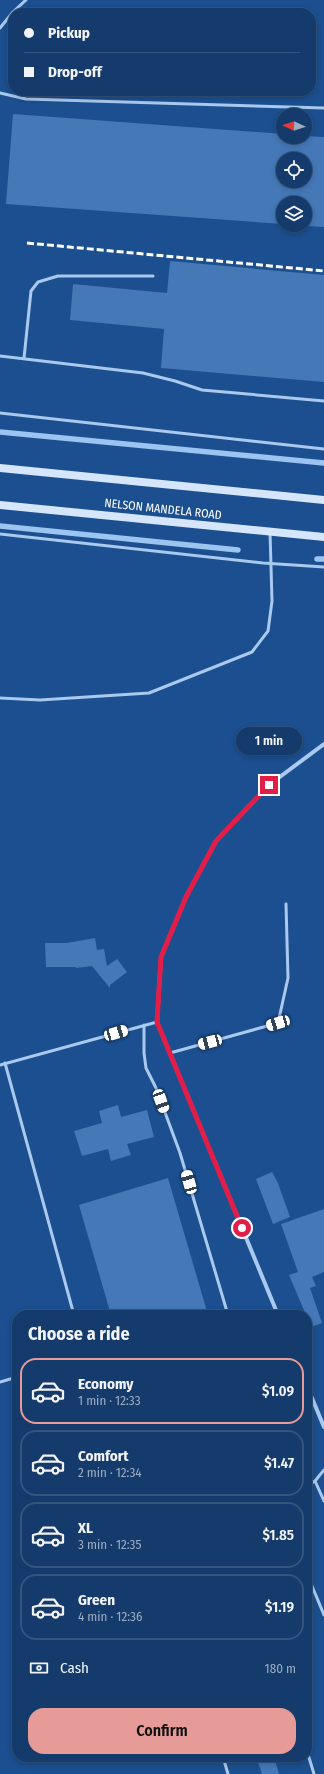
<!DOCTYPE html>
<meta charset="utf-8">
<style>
body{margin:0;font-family:"Fira Sans Condensed",sans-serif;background:#1d4271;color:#f1f3f6;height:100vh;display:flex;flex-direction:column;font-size:15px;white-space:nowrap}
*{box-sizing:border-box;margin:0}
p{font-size:13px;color:#9dadc1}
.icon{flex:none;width:22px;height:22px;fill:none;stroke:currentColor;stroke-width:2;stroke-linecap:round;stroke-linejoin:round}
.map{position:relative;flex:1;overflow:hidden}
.side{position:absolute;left:12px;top:1310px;width:300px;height:452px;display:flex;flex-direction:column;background:#143b6b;border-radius:16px;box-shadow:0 2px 6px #0003,0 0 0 1px #33557e}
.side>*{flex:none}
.guide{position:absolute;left:8px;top:8px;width:308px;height:88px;border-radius:16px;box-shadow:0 2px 6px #0003,0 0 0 1px #33557e;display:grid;align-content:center;height:88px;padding:0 16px;background:#143b6b}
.needle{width:26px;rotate:273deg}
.fabs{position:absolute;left:276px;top:108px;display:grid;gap:8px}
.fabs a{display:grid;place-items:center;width:36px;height:36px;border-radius:50%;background:#143b6b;box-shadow:0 2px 6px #0003,0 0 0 1px #33557e;font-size:20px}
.end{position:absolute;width:18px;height:18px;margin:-9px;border:5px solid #e11d48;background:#fff;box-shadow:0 0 0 2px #fff}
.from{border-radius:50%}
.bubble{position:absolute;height:28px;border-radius:14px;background:#143b6b;box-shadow:0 2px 6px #0003,0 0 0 1px #33557e;font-size:13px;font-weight:600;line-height:28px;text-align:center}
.car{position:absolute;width:12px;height:24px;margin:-12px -6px;border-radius:5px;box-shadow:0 0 3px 1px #0007;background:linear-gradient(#fff 24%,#345 0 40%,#fff 0 76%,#345 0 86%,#fff 0)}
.guide b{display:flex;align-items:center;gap:14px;height:38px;font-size:15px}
.guide b+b{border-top:1px solid #33557e}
.guide i{width:10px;height:10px;background:#f1f3f6}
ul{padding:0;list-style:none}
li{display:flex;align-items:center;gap:12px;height:66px;margin:0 8px 6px;padding:0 8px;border:2px solid #33557e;border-radius:16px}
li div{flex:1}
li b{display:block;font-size:15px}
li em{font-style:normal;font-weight:600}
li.current{border-color:#e69b98}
li>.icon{width:36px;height:36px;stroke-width:1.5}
h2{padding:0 16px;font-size:18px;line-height:48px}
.pay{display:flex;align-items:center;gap:10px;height:44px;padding:0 16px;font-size:15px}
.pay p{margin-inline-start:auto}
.cta{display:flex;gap:8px;margin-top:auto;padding:8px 16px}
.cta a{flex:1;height:46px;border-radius:16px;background:#e69b98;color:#111;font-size:16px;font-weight:600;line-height:46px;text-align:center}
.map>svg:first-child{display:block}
</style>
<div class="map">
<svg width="324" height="1774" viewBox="0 0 324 1774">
<rect width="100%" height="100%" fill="#1b4f8f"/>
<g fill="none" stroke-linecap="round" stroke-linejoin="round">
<g stroke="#9cc4f0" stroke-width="5.5">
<path d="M0 432 324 463"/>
<path d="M0 526 238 550"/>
<path d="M317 559H324"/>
</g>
</g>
<g fill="#4478b7" fill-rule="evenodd">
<path d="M13 114 283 134V137H305V136L324 137V227L290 225H305V203H283V224L6 204ZM283 159H305V181H283Z"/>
<path d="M170 261 324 275V382L161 368 164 329 70 320 73 284 167 293Z"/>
<path d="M95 938 97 950 104 949 107 966 117 959 127 972 110 985V988L92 966 76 968V967H46L45 943H67Z"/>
<path d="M118 1105 121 1117 147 1110 154 1137 127 1144 131 1155 111 1161 108 1149 82 1156 74 1131 102 1123 99 1111Z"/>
<path d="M272 1172 278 1183 290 1217 273 1224 256 1179Z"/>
<path d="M168 1178 208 1315H111L79 1205Z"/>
<path d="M324 1209V1272L312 1277 316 1286 310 1288 322 1323 311 1327 289 1275 298 1272 281 1224Z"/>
<path d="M274 1757 279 1774H262L258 1762Z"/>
</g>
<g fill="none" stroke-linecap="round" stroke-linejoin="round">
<g stroke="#a9c9ee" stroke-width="3">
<path d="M0 28 13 12 26 0"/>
<path d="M0 93 26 99 324 108"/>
<path d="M0 356 143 373 175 381 202 390 324 401"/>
<path d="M24 358 31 291 38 282 58 276H153"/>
<path d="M0 413 324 449"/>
<path d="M0 534 263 563 324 567"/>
<path d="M0 698 40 700 149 693 252 652 268 631 272 601 270 532"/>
<path d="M144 1025V1053L146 1068 156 1088 180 1153 228 1315"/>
<path d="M170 1053 278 1023 288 978 286 904"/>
<path d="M5 1063 74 1315"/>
<path d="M0 1065 157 1022"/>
<path d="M0 1382 17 1377"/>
<path d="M315 1481 324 1501"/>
<path d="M307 1486 315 1481 324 1470"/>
<path d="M307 1574 324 1615"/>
<path d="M307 1751 314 1774"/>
<path d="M223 1757 228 1774"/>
</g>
<g stroke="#a9c9ee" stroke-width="4">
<path d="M278 1315 157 1022 161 957 186 897 216 841 269 785 324 744"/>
<path d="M307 1386 324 1427"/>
</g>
<g stroke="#d6e6fa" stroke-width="8">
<path d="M0 468 324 500"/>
<path d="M0 505 324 537"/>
</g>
<path stroke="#fff" stroke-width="3" stroke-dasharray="7 3" stroke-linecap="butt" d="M27 243 324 271"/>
</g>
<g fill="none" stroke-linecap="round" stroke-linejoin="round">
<path stroke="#e11d48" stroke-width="5" d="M242 1228 157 1022 161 957 186 897 216 841 269 785"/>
</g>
<g text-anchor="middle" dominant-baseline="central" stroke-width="3" stroke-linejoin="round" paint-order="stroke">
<g font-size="12" fill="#fff" stroke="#1b4f8f">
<text transform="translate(163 509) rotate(6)">NELSON MANDELA ROAD</text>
</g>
</g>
</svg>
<div class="fabs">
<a><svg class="needle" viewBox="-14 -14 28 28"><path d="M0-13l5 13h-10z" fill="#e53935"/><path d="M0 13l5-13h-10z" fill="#9dadc1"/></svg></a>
<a><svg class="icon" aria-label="locate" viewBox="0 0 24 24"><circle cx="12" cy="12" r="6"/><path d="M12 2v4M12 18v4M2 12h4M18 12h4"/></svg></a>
<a><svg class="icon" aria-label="layers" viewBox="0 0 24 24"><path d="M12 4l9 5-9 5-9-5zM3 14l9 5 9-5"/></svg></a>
</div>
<i class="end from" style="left:242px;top:1228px"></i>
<i class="end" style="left:269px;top:785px"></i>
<div class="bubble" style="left:236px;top:727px;width:66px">1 min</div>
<i class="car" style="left:278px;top:1023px;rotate:254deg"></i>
<i class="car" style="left:116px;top:1033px;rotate:74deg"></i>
<i class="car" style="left:210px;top:1042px;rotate:255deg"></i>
<i class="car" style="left:161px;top:1101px;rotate:160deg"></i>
<i class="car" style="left:189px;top:1182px;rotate:344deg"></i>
<div class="guide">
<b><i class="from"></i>Pickup</b>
<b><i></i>Drop-off</b>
</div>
<section class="side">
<h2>Choose a ride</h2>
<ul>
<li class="current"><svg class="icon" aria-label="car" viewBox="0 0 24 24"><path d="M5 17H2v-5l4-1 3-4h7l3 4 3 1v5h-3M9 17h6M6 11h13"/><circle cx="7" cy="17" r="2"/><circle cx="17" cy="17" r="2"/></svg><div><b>Economy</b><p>1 min · 12:33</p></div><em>$1.09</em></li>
<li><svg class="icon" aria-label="car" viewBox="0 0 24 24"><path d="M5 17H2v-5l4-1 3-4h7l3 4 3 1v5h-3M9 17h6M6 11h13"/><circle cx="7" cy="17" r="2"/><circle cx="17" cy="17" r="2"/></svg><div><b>Comfort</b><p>2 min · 12:34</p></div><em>$1.47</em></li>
<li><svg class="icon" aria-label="car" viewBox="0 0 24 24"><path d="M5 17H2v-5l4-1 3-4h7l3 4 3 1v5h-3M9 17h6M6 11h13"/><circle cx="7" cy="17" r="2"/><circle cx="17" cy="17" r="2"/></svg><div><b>XL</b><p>3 min · 12:35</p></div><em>$1.85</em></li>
<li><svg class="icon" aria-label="car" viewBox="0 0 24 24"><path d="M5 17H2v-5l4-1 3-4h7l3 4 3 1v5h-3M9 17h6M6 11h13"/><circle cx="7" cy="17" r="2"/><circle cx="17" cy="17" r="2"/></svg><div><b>Green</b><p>4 min · 12:36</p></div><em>$1.19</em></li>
</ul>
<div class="pay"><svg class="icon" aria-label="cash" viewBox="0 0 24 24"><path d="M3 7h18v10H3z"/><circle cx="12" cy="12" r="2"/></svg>Cash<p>180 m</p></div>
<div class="cta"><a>Confirm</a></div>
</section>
</div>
